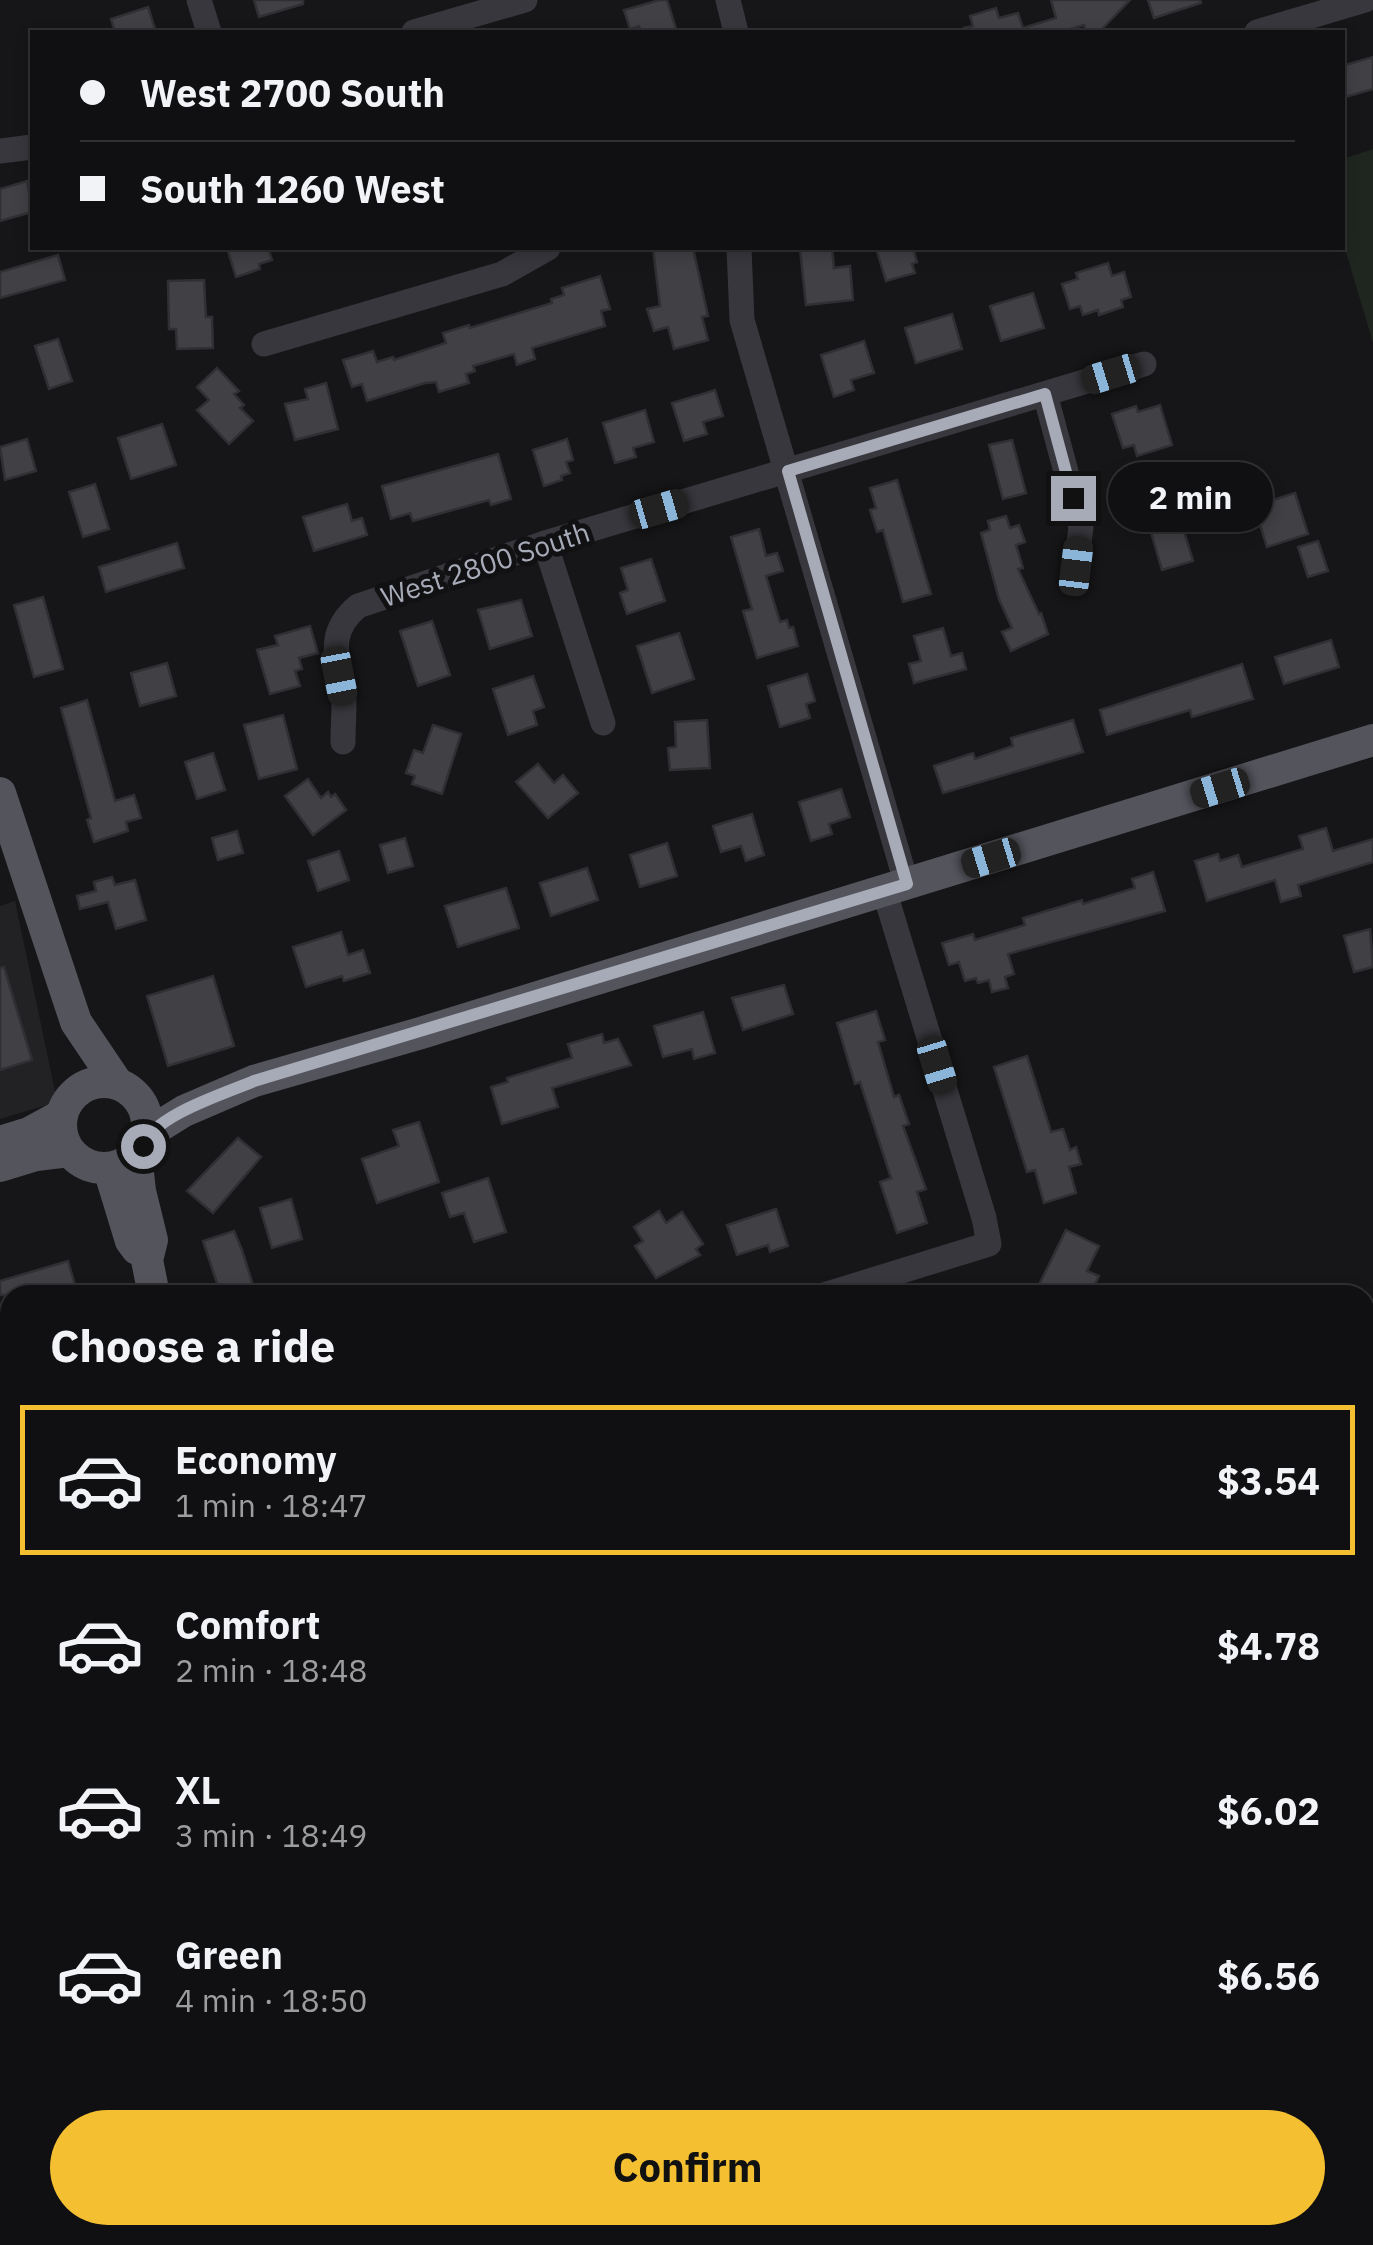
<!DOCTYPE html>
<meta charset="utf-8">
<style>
body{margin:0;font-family:"IBM Plex Sans",sans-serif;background:#1e1e20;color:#f1f3f6;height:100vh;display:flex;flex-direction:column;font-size:38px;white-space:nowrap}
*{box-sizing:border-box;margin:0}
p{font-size:32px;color:#9c9d9f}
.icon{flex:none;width:55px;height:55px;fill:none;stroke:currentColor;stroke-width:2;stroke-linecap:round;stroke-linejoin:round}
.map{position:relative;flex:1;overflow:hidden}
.details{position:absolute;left:0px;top:1285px;width:1375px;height:960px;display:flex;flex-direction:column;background:#101012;border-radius:30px 30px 0 0;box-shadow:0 5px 15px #0003,0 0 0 2px #303032}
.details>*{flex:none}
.banner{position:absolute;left:30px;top:30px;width:1315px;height:220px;border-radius:0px;box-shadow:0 5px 15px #0003,0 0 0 2px #303032;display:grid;align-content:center;height:220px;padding:0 50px;background:#101012}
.end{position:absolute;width:45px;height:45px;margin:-22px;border:12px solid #a7abb8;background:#111;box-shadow:0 0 0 5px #111}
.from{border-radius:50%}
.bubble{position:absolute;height:70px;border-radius:35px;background:#101012;box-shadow:0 5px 15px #0003,0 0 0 2px #303032;font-size:32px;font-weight:700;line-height:70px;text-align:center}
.car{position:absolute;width:30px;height:60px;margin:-30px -15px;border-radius:12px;box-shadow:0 0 8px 2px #0007;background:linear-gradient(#222 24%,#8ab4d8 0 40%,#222 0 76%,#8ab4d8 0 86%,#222 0)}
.banner b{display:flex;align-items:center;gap:35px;height:95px;font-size:38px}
.banner b+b{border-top:2px solid #303032}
.banner i{width:25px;height:25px;background:#f1f3f6}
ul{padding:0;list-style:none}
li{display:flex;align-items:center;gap:30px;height:150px;margin:0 20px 15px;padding:0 30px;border:5px solid transparent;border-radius:0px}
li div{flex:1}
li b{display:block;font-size:38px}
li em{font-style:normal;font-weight:700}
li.active{border-color:#f4c031}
li>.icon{width:90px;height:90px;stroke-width:1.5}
h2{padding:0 50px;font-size:45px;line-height:120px}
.button{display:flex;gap:20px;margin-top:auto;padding:20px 50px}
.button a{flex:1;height:115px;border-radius:60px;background:#f4c031;color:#111;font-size:40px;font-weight:700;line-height:115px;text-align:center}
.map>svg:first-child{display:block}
</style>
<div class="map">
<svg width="1373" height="2245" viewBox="0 0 1373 2245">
<rect width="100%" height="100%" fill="#161618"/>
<path fill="#222225" d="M15 901 56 1096 50 1104 0 1119V906Z"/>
<path fill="#1e261f" d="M1373 149V343L1343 242V159Z"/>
<g fill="#404045" stroke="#303034" stroke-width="2.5">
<path d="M254 0H303V4L259 17Z"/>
<path d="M660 0H667L677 32H641L639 26 630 29 624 10Z"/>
<path d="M1051 0H1130L1099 32H1086L1084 25 1060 32H964V28L973 26 970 16 996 8 999 18 1018 13 1023 28 1056 18Z"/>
<path d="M1148 0H1200L1201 3 1154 18Z"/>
<path d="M148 7 156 32H115L111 19Z"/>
<path d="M1373 57V89L1342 98V66Z"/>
<path d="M27 181 32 212 0 221V189Z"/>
<path d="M227 248H268L272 260 259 264 260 269 236 277Z"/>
<path d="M653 248H693L708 316 702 317 708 340 674 349 668 327 654 331 647 309 660 306Z"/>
<path d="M832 248 834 268 850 266 853 300 806 305 800 249Z"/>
<path d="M876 248H913L917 262 912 264 915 273 886 281Z"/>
<path d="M58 255 65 280 0 298V272Z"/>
<path d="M1108 263 1112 276 1124 272 1131 297 1121 300 1123 307 1099 315 1098 310 1083 315 1080 306 1070 309 1062 284 1078 279 1076 273Z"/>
<path d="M600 276 610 309 601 311 605 326 532 348 535 359 517 365 514 354 473 366 475 371 466 374 469 383 439 392 436 382 425 383 367 401 362 384 352 387 343 360 373 351 377 362 393 357 394 360 446 343 443 333 469 325 470 328 552 303 551 299 564 295 562 288Z"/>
<path d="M204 280 206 317H212L213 348 177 349 176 329H169L168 281Z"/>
<path d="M1033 293 1044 328 1001 341 990 306Z"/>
<path d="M952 314 962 349 916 363 905 328Z"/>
<path d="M58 339 72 381 49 389 35 346Z"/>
<path d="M864 341 874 373 851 380 854 390 834 397 821 355Z"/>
<path d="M217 368 239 391 234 394 244 405 240 408 253 421 229 444 197 410 209 400 197 387Z"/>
<path d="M326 383 338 429 295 440 285 404 308 399 305 389Z"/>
<path d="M715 390 723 416 703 422 707 434 684 441 672 403Z"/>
<path d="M1160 405 1172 445 1137 456 1134 445 1123 448 1112 414 1136 406 1138 412Z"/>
<path d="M645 410 654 442 633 448 636 457 615 463 603 423Z"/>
<path d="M162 424 176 465 131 479 118 438Z"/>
<path d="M27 439 36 471 5 480 0 447Z"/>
<path d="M567 439 573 460 566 462 570 473 561 476 562 480 544 486 533 450Z"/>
<path d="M1012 440 1026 493 1003 499 989 445Z"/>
<path d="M498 454 511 499 491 505 489 500 413 521 410 513 391 519 382 486Z"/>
<path d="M897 480 931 594 903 602 883 530 877 532 870 510 876 508 870 488Z"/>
<path d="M95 484 109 529 83 537 69 492Z"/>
<path d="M1295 493 1308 534 1267 547 1254 506Z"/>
<path d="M1174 498 1193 561 1162 570 1144 508Z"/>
<path d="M347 504 352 521 362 518 367 535 314 551 303 517Z"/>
<path d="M1006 516 1010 528 1019 525 1025 542 1016 545 1023 568 1018 569 1039 614 1041 613 1048 634 1011 651 1002 632 1012 628 999 599 981 533 990 530 988 521Z"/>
<path d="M759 529 766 556 777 553 783 571 766 576 780 622 787 620 789 628 793 627 798 646 757 658 743 611 752 609 731 537Z"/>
<path d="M1318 541 1328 571 1308 577 1298 547Z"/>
<path d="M177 543 184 568 106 592 99 567Z"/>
<path d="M651 559 665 601 627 614 620 593 628 590 621 568Z"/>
<path d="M43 597 63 669 34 677 14 605Z"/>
<path d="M521 600 532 636 490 649 478 610Z"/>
<path d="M432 621 450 675 418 686 400 631Z"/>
<path d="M310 626 318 653 299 658 302 669 295 671 300 686 270 694 257 650 278 645 275 636Z"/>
<path d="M943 628 951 656 962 653 966 669 914 683 909 664 921 661 914 636Z"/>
<path d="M679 633 694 679 652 693 637 646Z"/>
<path d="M1331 640 1339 667 1284 684 1275 657Z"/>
<path d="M167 663 176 696 140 706 131 673Z"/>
<path d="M1242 664 1253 699 1192 717 1190 710 1107 735 1100 710Z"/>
<path d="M807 674 815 701 806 704 810 718 780 727 768 686Z"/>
<path d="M533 676 544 707 533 711 537 725 508 735 493 689Z"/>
<path d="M87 700 115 801 134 795 141 818 126 822 128 831 94 842 87 820 91 818 61 708Z"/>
<path d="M283 715 297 769 259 779 244 725Z"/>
<path d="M707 720 710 768 670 770 668 748 676 747 675 722Z"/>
<path d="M1073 720 1083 752 943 793 934 766 973 753 975 759 1013 746 1011 738Z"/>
<path d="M433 725 461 734 442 794 412 784 415 776 406 773 414 750 423 753Z"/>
<path d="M213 753 225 790 197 799 185 762Z"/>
<path d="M538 764 554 783 563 775 578 793 548 818 516 782Z"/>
<path d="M308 779 321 798 328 792 331 797 335 794 346 810 313 835 285 796Z"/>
<path d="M841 789 850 817 829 824 832 834 811 841 799 802Z"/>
<path d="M752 814 764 855 746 861 741 846 721 852 713 826Z"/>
<path d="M1326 828 1333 851 1373 839V862L1298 885 1301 896 1281 902 1275 880 1207 901 1195 861 1218 854 1220 861 1238 855 1242 867 1303 849 1299 836Z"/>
<path d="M237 831 243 853 218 860 212 838Z"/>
<path d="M405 838 413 866 388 873 380 845Z"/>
<path d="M667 843 677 876 640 887 630 855Z"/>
<path d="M339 851 349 880 318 891 308 861Z"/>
<path d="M587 868 598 900 551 916 540 883Z"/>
<path d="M1153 872 1165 911 1008 954 1014 974 1005 977 1008 988 992 992 989 980 978 983 976 978 965 981 959 962 949 965 942 943 973 934 975 940 1025 925 1023 918 1082 900 1083 904 1135 888 1132 879Z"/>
<path d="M112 877 115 885 135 880 146 920 116 929 108 902 80 909 77 896 96 891 94 882Z"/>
<path d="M506 888 519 928 458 947 445 906Z"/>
<path d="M1370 929 1373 967 1354 972 1344 936Z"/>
<path d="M341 932 348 955 363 950 370 973 344 981 342 976 306 987 293 947Z"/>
<path d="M4 967 32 1060 0 1070V968Z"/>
<path d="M213 976 234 1046 168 1066 147 996Z"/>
<path d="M784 985 793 1014 743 1030 732 998Z"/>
<path d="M876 1011 885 1040 878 1042 894 1097 899 1095 909 1124 903 1126 926 1189 917 1192 927 1223 897 1233 880 1182 891 1178 860 1082 855 1084 837 1023Z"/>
<path d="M703 1012 715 1053 694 1059 692 1049 663 1057 654 1026Z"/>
<path d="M602 1034 604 1043 618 1039 631 1065 552 1088 558 1107 502 1124 491 1087 508 1082 507 1078 572 1058 568 1044Z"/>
<path d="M1027 1056 1051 1132 1063 1129 1070 1150 1076 1147 1081 1164 1069 1167 1076 1193 1044 1203 1035 1170 1027 1172 994 1067Z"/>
<path d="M419 1122 439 1182 377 1203 362 1159 399 1146 393 1130Z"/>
<path d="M238 1138 261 1157 213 1213 187 1191Z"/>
<path d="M488 1178 506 1232 474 1242 464 1213 450 1217 442 1193Z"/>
<path d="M291 1199 302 1239 272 1248 260 1208Z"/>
<path d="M776 1209 788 1246 770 1252 768 1245 737 1255 727 1225Z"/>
<path d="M659 1211 666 1223 682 1212 703 1244 696 1249 700 1255 656 1278 635 1246 643 1241 634 1227Z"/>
<path d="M1066 1230 1099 1246 1087 1271 1099 1276 1090 1295H1034Z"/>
<path d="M234 1231 242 1250 256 1295H221L203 1241Z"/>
<path d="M68 1261 78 1295H0V1281Z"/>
</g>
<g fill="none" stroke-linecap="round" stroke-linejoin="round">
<g stroke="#37373d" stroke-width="25">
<path d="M199 0 209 32"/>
<path d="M728 0 736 32"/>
<path d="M414 32 525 0"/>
<path d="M1257 32 1365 0"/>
<path d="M0 151 32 147"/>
<path d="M739 248 742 320 907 885"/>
<path d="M264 344 502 274 548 248"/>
<path d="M1045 394 1081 527 1076 566"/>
<path d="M545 543 603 723"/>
<path d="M343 742C343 729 344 715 344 702 341 664 322 636 358 606L545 543 1144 364"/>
<path d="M824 1295 989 1244 984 1218 884 890"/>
<path d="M1365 1554 1373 1555"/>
<path d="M0 1978 10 1979"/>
<path d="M549 2245 563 2235"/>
</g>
<g stroke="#53545c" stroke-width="32">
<path d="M0 793 76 1022 117 1083"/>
<circle cx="104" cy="1125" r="43"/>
<path d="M147 1134 184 1111 254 1081 421 1033 1373 740"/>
<path d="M0 1142 29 1133 62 1115"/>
<path d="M136 1155 140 1191 152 1240 147 1260 154 1295"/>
<path d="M0 1166 36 1155 69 1151"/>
<path d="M109 1169 131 1241 137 1249"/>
<path d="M438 2235 441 2245"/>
</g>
</g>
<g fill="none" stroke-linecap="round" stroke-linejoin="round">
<path stroke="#a7abb8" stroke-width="12" d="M143 1146C154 1115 224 1094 254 1081L907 884 788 471 1045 394 1073 498"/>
</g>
<g text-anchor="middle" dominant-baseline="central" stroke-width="10" stroke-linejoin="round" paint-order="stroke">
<g font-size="28" fill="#a7abb8" stroke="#111113">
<text transform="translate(485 564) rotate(-18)">West 2800 South</text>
</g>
</g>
</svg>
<i class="end from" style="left:143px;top:1146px"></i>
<i class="end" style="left:1073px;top:498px"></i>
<div class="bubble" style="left:1108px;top:462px;width:165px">2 min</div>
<i class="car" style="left:1111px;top:374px;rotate:253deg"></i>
<i class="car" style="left:659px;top:509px;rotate:74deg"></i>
<i class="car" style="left:1076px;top:566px;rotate:7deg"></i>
<i class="car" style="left:339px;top:676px;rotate:169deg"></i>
<i class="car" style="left:1220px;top:788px;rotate:253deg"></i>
<i class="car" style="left:991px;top:858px;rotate:253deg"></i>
<i class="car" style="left:937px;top:1065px;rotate:163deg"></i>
<div class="banner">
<b><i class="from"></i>West 2700 South</b>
<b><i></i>South 1260 West</b>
</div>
<section class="details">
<h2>Choose a ride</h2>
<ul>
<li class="active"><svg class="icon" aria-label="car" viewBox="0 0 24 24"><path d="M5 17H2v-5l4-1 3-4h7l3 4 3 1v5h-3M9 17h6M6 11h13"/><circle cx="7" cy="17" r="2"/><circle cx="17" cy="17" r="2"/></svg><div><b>Economy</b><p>1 min · 18:47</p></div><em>$3.54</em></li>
<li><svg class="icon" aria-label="car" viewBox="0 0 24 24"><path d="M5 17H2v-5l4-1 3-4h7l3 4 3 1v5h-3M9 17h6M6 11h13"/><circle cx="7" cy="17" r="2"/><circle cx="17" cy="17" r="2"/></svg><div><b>Comfort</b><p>2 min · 18:48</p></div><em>$4.78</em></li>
<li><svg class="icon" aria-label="car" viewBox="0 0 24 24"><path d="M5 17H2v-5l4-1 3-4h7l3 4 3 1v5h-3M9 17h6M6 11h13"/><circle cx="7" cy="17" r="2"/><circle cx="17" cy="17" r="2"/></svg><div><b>XL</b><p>3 min · 18:49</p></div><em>$6.02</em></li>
<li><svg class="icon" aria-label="car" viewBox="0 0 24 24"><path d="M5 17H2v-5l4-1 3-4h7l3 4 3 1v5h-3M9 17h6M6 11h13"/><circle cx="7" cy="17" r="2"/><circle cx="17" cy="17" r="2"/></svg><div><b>Green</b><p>4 min · 18:50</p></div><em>$6.56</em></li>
</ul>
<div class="button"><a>Confirm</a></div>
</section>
</div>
